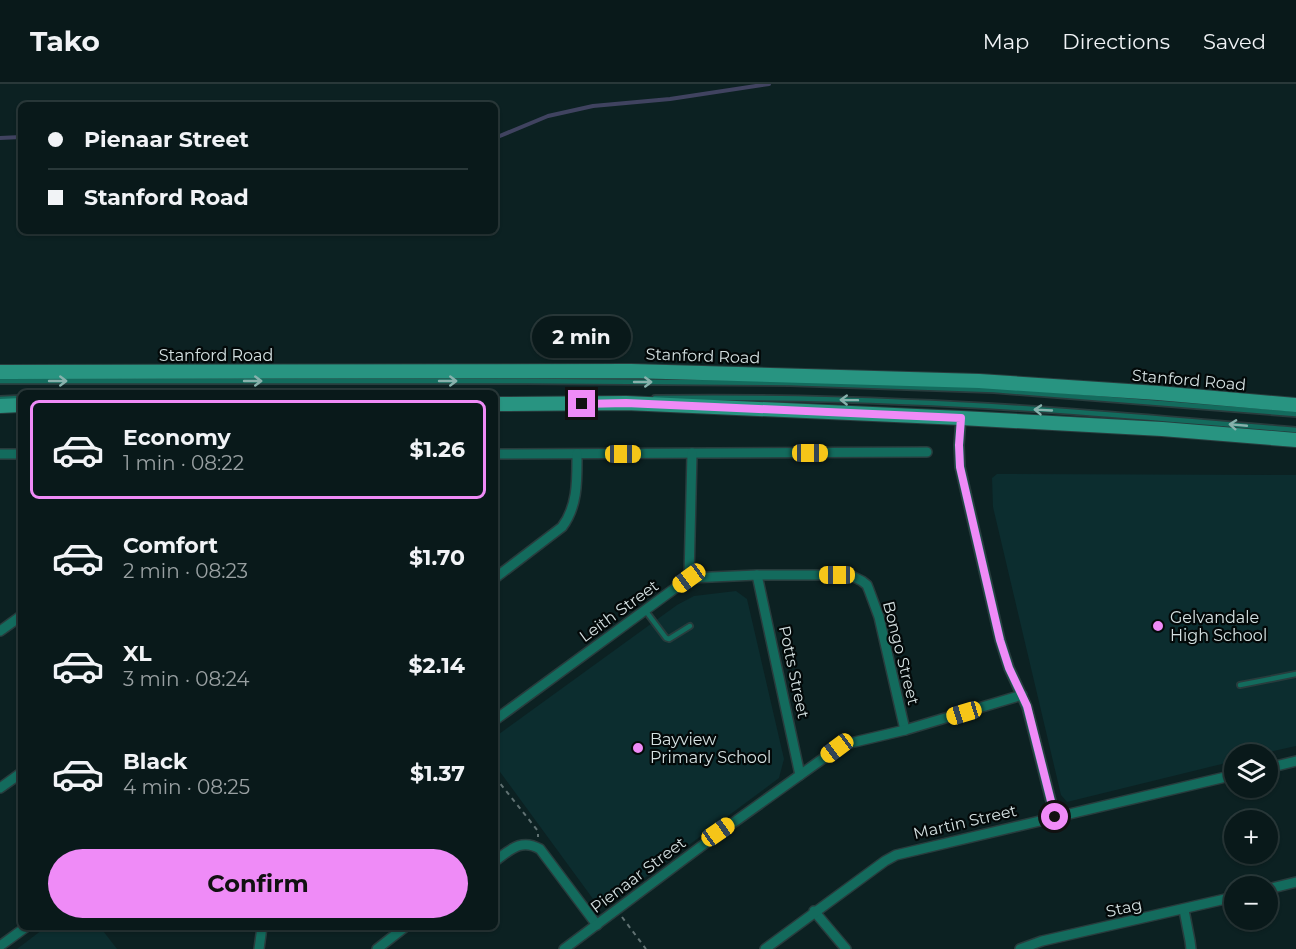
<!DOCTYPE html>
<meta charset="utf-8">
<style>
body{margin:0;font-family:Montserrat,sans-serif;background:#172627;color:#f1f3f6;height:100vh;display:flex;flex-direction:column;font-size:22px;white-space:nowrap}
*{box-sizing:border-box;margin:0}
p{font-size:20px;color:#99a0a2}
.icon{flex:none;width:33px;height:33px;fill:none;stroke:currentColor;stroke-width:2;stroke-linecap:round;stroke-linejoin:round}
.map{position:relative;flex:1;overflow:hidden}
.side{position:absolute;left:18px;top:306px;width:480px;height:540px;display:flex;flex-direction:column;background:#09191a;border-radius:9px;box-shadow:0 2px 4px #0004,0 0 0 2px #293839}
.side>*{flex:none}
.guide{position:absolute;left:18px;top:18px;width:480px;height:132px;border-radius:9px;box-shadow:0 2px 4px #0004,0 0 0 2px #293839;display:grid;align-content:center;height:132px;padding:0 30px;background:#09191a}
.buttons{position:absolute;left:1224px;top:660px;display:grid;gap:12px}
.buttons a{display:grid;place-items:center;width:54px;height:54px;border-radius:50%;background:#09191a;box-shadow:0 2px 4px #0004,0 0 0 2px #293839;font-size:30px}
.end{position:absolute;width:27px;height:27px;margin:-14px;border:8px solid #ef8bf7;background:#111;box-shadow:0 0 0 3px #111}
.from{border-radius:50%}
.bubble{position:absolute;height:42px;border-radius:21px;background:#09191a;box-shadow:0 2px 4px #0004,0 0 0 2px #293839;font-size:20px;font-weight:700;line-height:42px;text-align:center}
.car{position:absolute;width:18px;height:36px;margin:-18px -9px;border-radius:8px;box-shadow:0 0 4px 2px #0007;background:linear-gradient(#f5c518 24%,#345 0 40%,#f5c518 0 76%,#345 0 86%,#f5c518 0)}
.guide b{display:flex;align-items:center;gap:21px;height:57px;font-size:22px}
.guide b+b{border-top:2px solid #293839}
.guide i{width:15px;height:15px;background:#f1f3f6}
ul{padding:10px 0 0;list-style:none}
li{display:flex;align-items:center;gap:18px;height:99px;margin:0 12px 9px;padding:0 18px;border:3px solid transparent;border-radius:9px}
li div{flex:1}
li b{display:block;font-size:22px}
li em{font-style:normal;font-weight:700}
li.current{border-color:#ef8bf7}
li>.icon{width:54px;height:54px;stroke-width:1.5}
.cta{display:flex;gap:12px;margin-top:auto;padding:12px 30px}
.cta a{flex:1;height:69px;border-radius:36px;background:#ef8bf7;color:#111;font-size:24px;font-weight:700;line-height:69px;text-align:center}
header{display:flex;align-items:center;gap:36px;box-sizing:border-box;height:84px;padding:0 30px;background:#09191a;border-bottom:2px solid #293839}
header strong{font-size:28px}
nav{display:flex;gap:33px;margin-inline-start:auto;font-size:21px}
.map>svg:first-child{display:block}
</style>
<header>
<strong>Tako</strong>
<nav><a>Map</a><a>Directions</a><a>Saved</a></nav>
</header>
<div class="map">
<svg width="1296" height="865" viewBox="0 0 1296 865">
<rect width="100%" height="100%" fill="#0c2122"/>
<g fill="#0c2d2f">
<path d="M997 390 1296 391V662L1260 670H1234V677L1067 718 1061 711 993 423 992 394Z"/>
<path d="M736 507 747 515 784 675 779 694 608 821 596 819 495 681V653L677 521 694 512Z"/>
<path d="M46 843H100L117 865H17Z"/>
</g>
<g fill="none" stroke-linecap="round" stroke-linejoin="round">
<g stroke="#404360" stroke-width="4">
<path d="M0 54 21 53"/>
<path d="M495 54 548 32 593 22 670 15 769 0"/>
</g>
<g stroke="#283c3d" stroke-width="8">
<g id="service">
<path d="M0 297H526L790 299 994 306 1296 330"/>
<path d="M655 314C738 313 822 314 905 318 1036 323 1166 335 1296 346"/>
<path d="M0 315 21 314"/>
<path d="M645 526 666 554 669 555 690 542"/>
<path d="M1240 601 1296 590"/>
</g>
</g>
<g stroke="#283c3d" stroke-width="12">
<g id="minor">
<path d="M961 334 959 361 960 383 1000 556 1009 584 1027 623 1055 733"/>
<path d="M0 370H21"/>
<path d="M495 370 927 368"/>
<path d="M757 491 800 691"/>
<path d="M495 494 562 443C578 422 577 396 577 370"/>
<path d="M689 494 757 491H837L852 492 862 497 867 501 869 506 879 533 905 646"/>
<path d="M0 547 21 532"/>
<path d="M495 636 689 494 692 369"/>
<path d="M1268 684 1296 677"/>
<path d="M0 704 21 689"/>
<path d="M495 777C510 766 521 754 540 765L597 841"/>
<path d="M1268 805 1296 798"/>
<path d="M1184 826 1190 857 1191 865"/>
<path d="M814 827 846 865"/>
<path d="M0 862 26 843"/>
<path d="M259 865 262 843"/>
<path d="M377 865 405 843"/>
<path d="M564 865 719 749 842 661 905 646 1022 611"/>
<path d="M765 865 885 777 896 771 1234 691"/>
<path d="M1020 865 1042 857 1234 813"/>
</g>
</g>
<g stroke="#283c3d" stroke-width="16">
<g id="secondary">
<path d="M0 288 631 287 979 297 1158 309 1296 321"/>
<path d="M495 320 626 319 961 334 1162 345 1296 356"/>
<path d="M0 322 21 321"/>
</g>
</g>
<g stroke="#617273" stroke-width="2" stroke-dasharray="4.5 4.5" stroke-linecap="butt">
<path d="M495 693 538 747V753"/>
<path d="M622 833 646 865"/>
</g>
<use href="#service" stroke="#136b5d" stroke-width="4.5"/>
<use href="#minor" stroke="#136b5d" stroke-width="9"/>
<use href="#secondary" stroke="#289481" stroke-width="14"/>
</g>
<defs><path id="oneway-shaft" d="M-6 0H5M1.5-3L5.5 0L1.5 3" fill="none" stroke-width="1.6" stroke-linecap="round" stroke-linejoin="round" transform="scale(1.5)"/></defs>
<g stroke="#87b1ac">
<use href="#oneway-shaft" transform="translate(58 297)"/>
<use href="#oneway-shaft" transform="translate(253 297)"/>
<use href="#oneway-shaft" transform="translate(448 297)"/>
<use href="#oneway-shaft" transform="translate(643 298)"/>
<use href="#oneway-shaft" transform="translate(849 316) rotate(-179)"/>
<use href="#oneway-shaft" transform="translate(1043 326) rotate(-177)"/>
<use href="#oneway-shaft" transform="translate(1238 341) rotate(-175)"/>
</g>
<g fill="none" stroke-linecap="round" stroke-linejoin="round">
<path stroke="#ef8bf7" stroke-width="8" d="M582 320 626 319 961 334 959 361 960 383 1000 556 1009 584 1027 622 1055 733"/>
</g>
<g fill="#ef8bf7" stroke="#030909" stroke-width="2">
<circle cx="1158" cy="542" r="6"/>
<circle cx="638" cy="664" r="6"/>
</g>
<g text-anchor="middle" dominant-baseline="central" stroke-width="4.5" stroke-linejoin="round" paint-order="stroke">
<g font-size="16" fill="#d4e0e1" stroke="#030909">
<text x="216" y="271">Stanford Road</text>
<text transform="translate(703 272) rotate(2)">Stanford Road</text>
<text transform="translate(1189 296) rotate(5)">Stanford Road</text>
<text transform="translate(619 527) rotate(-36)">Leith Street</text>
<text transform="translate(901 569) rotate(76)">Bongo Street</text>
<text transform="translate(794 588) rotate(78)">Potts Street</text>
<text transform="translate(965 738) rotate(-13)">Martin Street</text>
<text transform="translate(638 791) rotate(-37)">Pienaar Street</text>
<text transform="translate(1124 824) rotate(-12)">Stag</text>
</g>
<g font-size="16" fill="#d4e0e1" stroke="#030909" text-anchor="start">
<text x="1170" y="533">Gelvandale<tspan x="1170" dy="18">High School</tspan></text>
<text x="650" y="655">Bayview<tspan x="650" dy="18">Primary School</tspan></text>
</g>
</g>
</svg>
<div class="buttons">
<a><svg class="icon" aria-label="layers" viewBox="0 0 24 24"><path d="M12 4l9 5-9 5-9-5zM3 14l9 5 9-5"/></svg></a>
<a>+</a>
<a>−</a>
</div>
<i class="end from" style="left:1055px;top:733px"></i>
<i class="end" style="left:582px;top:320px"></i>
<div class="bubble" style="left:532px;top:232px;width:99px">2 min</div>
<i class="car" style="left:810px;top:369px;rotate:90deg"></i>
<i class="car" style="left:623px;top:370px;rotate:90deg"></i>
<i class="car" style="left:837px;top:491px;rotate:270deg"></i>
<i class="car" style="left:689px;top:494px;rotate:234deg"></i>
<i class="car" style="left:964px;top:629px;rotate:253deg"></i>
<i class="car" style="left:837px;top:664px;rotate:233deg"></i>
<i class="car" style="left:718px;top:748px;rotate:55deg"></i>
<div class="guide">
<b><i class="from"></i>Pienaar Street</b>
<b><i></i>Stanford Road</b>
</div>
<section class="side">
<ul>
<li class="current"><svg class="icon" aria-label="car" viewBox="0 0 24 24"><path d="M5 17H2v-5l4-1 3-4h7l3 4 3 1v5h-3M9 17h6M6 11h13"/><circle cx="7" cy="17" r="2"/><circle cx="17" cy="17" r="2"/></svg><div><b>Economy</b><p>1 min · 08:22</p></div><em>$1.26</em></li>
<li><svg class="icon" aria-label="car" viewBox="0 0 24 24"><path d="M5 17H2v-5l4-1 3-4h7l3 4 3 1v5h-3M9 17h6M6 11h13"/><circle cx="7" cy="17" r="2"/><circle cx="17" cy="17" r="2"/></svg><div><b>Comfort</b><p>2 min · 08:23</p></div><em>$1.70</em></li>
<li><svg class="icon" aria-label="car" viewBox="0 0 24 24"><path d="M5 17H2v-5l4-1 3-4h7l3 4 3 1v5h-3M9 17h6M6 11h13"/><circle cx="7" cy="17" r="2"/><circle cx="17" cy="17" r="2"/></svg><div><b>XL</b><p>3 min · 08:24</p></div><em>$2.14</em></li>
<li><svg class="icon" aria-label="car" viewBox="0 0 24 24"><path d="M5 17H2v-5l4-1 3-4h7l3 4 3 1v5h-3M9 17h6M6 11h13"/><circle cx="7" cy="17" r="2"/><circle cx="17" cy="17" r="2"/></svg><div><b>Black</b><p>4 min · 08:25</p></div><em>$1.37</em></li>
</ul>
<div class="cta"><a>Confirm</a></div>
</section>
</div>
